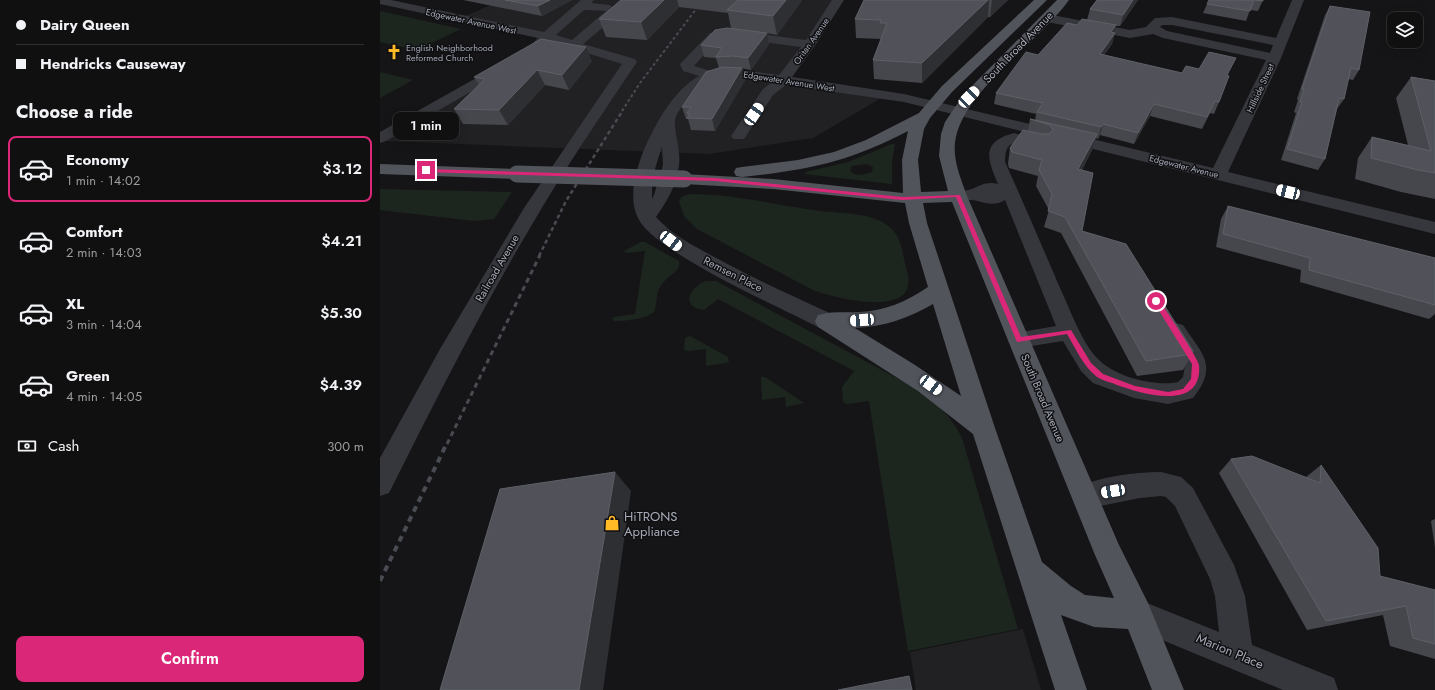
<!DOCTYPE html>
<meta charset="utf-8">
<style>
body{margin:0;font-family:Jost,sans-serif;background:#19191a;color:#f1f3f6;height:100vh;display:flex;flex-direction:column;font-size:15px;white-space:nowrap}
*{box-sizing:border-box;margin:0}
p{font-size:13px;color:#9c9d9f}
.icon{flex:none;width:22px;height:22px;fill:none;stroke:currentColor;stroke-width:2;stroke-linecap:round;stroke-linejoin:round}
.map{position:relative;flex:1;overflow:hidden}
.side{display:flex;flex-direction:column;background:#101011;width:380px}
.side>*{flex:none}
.guide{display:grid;align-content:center;height:88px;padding:0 16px;background:#101011}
.fabs{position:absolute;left:1007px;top:12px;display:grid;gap:8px}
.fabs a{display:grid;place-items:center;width:36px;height:36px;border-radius:8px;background:#101011;box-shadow:0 2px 10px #0003,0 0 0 1px #303031;font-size:20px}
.end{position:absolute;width:18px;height:18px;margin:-9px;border:5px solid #db2777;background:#fff;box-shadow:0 0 0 2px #fff}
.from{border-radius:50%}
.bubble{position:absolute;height:28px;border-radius:8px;background:#101011;box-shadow:0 2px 10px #0003,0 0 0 1px #303031;font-size:13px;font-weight:600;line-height:28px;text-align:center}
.car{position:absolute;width:12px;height:24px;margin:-12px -6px;border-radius:5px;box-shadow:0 0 3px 1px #0007;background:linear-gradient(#fff 24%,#345 0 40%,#fff 0 76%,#345 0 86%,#fff 0)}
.guide b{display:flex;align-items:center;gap:14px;height:38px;font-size:15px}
.guide b+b{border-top:1px solid #303031}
.guide i{width:10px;height:10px;background:#f1f3f6}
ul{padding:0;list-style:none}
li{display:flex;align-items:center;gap:12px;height:66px;margin:0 8px 6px;padding:0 8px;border:2px solid transparent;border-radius:8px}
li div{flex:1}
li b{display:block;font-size:15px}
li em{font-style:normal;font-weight:600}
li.on{border-color:#db2777}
li>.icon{width:36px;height:36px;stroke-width:1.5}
h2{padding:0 16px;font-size:18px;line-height:48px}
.pay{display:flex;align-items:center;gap:10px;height:44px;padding:0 16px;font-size:15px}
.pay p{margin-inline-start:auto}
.action{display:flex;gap:8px;margin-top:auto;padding:8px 16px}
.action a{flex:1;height:46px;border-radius:8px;background:#db2777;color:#fff;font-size:16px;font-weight:600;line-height:46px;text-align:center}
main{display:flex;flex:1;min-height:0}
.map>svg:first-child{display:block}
</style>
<main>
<section class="side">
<div class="guide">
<b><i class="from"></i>Dairy Queen</b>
<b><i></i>Hendricks Causeway</b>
</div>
<h2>Choose a ride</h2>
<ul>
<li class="on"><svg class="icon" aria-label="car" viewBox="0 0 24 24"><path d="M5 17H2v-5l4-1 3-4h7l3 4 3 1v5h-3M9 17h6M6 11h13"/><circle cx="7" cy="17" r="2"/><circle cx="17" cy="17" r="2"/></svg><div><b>Economy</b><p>1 min · 14:02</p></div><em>$3.12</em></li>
<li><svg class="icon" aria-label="car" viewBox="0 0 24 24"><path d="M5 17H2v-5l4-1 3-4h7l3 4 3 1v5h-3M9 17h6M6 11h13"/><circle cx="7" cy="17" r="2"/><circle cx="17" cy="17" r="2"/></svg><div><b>Comfort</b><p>2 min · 14:03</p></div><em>$4.21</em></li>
<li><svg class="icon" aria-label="car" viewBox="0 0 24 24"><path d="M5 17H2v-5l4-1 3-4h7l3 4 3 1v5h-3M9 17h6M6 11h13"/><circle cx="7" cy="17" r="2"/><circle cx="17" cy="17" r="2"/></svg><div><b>XL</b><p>3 min · 14:04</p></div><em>$5.30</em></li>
<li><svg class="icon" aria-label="car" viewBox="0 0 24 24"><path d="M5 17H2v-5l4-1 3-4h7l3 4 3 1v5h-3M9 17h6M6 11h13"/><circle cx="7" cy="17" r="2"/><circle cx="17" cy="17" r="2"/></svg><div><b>Green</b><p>4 min · 14:05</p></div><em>$4.39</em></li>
</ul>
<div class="pay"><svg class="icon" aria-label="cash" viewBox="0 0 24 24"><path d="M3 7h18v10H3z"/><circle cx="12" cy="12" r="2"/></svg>Cash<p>300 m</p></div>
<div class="action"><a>Confirm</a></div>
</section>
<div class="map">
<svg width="1055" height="690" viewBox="0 0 1055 690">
<rect width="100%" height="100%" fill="#151517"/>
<g fill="#212124">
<path d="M122 0H460L407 83 503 97 433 138 329 154 5 141 171 41 79 19Z"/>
<path d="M643 629 661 690H536L530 652Z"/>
</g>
<g fill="#1d261e" fill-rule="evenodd">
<path d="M0 11 81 29 37 50 0 42Z"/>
<path d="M0 72 33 80 0 98Z"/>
<path d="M512 144H515L512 161V184L424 174 426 172 468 162ZM487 164 493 167 492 172C485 174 474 178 470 170L472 166Z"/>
<path d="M0 189 132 192 114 219 94 221 0 210Z"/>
<path d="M310 194C352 194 392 204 433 210 457 214 487 211 507 225 519 233 521 245 524 259 526 268 531 280 527 289 517 314 451 297 433 290L317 229 304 216 299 202 301 197Z"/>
<path d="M261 242H265L299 261V267C294 275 285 278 280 287 276 294 277 301 275 309 273 319 244 321 235 321L232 319 234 317 255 314 265 251 247 253 244 251Z"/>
<path d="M326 281H336L543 392C559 406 572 418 582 438L638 629 528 651 489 401 467 404 463 402 462 387 474 371 338 299 324 310C299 307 310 287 326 281Z"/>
<path d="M310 336 348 357 349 361 346 363 326 366V349L307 351 304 350 305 338Z"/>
<path d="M381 377H385L424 403 406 407 405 397 382 400Z"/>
</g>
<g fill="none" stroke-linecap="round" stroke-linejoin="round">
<g fill="#36373d" fill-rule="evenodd">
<path d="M0 0H11L164 32 201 0H214L211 3 229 5 239 10 233 19 203 44 255 59 257 62C220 117 183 171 150 228 99 314 54 403 9 493L0 496V458L60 349 144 208 242 64 169 41 161 48H153L151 45 158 38 0 4ZM204 10 226 11 192 40 176 35Z"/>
<path d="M452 0H464L436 44 412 77 524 94 833 168 886 60 783 38 773 34 750 38 667 22 661 18 667 14 750 30 766 27 775 18 792 17 896 38 912 0H924L901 58 848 172 1055 222V234L524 102 406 85 393 95 364 139H354L351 136 383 89 391 83C355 77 332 69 306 102 302 106 296 114 295 120 294 134 301 150 299 165 297 185 287 201 276 217 293 236 318 248 340 260 377 280 415 297 454 315L457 321 454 327 446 329 438 327C401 308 274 252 258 218 247 196 257 166 266 145 278 120 294 90 319 76L303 71 300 64 330 33 334 32 350 30 426 40ZM782 25H792L893 45 890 53 787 31 780 27ZM350 38 421 47 399 75 355 69 331 71 314 66 338 39ZM282 146 283 165 274 195 272 199V179Z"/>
<path d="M123 63 128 64 130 67 128 70 6 141 0 143V132Z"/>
<path d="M634 133 666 142 668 145 666 148C647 153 625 128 625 162 644 204 662 246 680 288 690 309 702 344 719 360 736 377 775 387 798 382L803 377 805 365 784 331 787 325 795 323 803 325C822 354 839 365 813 398L788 404 754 398 713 383 701 371 683 341 639 348 631 346 628 340 631 334 676 326 625 200C612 208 603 201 591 200 584 200 579 201 572 200L569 196 572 192C578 191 586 191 592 189 601 185 607 181 618 184 607 158 601 142 634 133Z"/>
<path d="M781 472 801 477 813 488 854 565 865 596 872 645 954 678 958 690H903L746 625 742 614 746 603 757 599 839 632 835 596 830 579 795 506 786 497 781 496 760 498 705 509 696 505 692 496 696 487C721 477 754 472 781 472Z"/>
</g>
<g fill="#52545c" fill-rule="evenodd">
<path d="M654 0H667L572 92 550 118 544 129 538 160 541 192 568 191 559 156 561 134 565 122 584 94 677 0H689C660 41 580 93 575 143 573 161 581 179 587 196L739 545 768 603 804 690H772L748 629 714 627 681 615 707 690H675L593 434 538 391 438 327 435 321 438 315C451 311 465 313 479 312 505 311 526 302 548 287L529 223 525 203 393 189 304 184 298 183 296 179 298 175 304 174 393 179 523 193 522 160 528 131C469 162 428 170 362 177L356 176 354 172 356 168 362 167 418 160 454 152 486 140 539 113 562 86ZM572 202 715 555 734 598 705 595 691 586 662 562 615 428 547 223 543 203ZM553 304 581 396 535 365 475 328C503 327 529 318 553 304Z"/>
<path d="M0 164 137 169 143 170 145 174 143 178 137 179 0 174Z"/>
</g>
<path stroke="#494b52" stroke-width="2" stroke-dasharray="3 2.5" stroke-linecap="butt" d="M242 111 260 83 323 0"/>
<path stroke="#494b52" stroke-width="2.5" stroke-dasharray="4 3" stroke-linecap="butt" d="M159 256 186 201 243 110"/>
<path stroke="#494b52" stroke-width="3" stroke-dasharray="5 4" stroke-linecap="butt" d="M67 444 160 255"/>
<path stroke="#494b52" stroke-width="4" stroke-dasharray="6 5" stroke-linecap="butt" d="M0 581 67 443"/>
<path stroke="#52545c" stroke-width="17" d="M137 174 304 179"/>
</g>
<g fill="#46474d">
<path d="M83 0H192L162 16Z"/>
<path d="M241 0H422L397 35 387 33 389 44 371 70 362 68 365 80 335 131 311 130 308 119H306L302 107 339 68 336 58 324 57 321 45 351 28 348 13 299 7 267 40 226 37 219 19Z"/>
<path d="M484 0H628L610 17H608L542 83 494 79 493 60 501 39 476 38 475 19Z"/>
<path d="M717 0H758L740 26H735L734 33H735L732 44 724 55 802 73 847 76 839 102 834 114 830 113 822 129 770 116 754 144 720 135 718 139 716 138 712 150 702 170V231L812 354 803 370 757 376 681 233 664 227 669 210 656 186 658 176 629 168 628 164 630 148 648 131 650 119 655 121 656 114 614 104 616 93 658 55 697 25 707 20 710 9Z"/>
<path d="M829 0H883L878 11 870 10 866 21 823 13Z"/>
<path d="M950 6 979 70 973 80 968 79 964 99 957 109 945 159 938 170 901 160 916 113 914 112 918 100 917 99 945 15Z"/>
<path d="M212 61 189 90 165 85 128 125 83 124 74 109 99 85 94 77Z"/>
<path d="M1031 77 1055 81V199L1021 192 975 179 978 158 992 137 1028 145 1016 98Z"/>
<path d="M848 206 1055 258V314L1049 319 920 282 921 270 836 247 841 219Z"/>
<path d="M851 459 926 477 941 465 1000 576 1055 590V659L1010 646 1003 615 927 630 839 473Z"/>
<path d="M1055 519V548L1051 521Z"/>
</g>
<g fill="#2e2f33">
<path d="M170 0H192L162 16 158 6Z"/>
<path d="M284 0H297L299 7 267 40 261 22Z"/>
<path d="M406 0H422L397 35 393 16Z"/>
<path d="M608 0H609L608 17 542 83V63Z"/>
<path d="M612 0H628L610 17Z"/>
<path d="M753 0H758L740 26 743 15Z"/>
<path d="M736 25 733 36 735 33 732 44 717 65 720 54 731 32Z"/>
<path d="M387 33 389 44 371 70 368 58Z"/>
<path d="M206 47 212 61 189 90 182 75Z"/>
<path d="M362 68 365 80 335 131 332 119Z"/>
<path d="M157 70 165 85 128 125 119 110Z"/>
<path d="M774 104 770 116 754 144 758 133Z"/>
<path d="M723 124 720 135 718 139 721 127Z"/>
<path d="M717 134 712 150 694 185 698 169Z"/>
<path d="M235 472 251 491 223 690H199Z"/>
</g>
<g fill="#515259" stroke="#5e6068">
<path d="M125 0H170L158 6Z"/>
<path d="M241 0H284L261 22 219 19Z"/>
<path d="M358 0H406L393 16 347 10Z"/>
<path d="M484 0H608L542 63 493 60 507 23H500L501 20 475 19Z"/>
<path d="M717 0H753L743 15 710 9Z"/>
<path d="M829 0H874L870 11 827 4Z"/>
<path d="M875 0H883V1Z"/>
<path d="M950 6 990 12 979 70 971 68 964 99 959 98 945 159 907 149 922 102H920L924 89H922Z"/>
<path d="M702 19 736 25 731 32 735 33 720 54 802 73 806 66 819 69 829 52 856 58 847 75 849 76 839 102 835 101 827 117 774 104 758 133 723 124 721 127 657 112 663 103 616 93 646 52 658 55 687 23 697 25Z"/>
<path d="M347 28 387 33 368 58 352 56 336 57 342 48 321 45 335 30Z"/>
<path d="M161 39 206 47 182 75 157 70 119 110 74 109 105 79 94 77Z"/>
<path d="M342 67 362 68 332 119 307 118 310 114 307 113 311 107H302L326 72Z"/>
<path d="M1031 77 1055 81V173L1038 170 991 158 992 137 1051 151Z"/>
<path d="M650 119 717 134 698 169 713 173 702 231 746 244 813 351 812 354 766 361 685 217 668 211 672 194 659 170 662 160 632 152 630 148 643 130 662 134H669L673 130 670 125Z"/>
<path d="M848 206 1055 258V305L929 270 930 258 843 234Z"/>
<path d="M872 456 940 483 941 465 998 548 1000 576 1055 590V644L1033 638 1026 606 946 621 851 459Z"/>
<path d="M235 472 199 690H60L120 489Z"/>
<path d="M529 676 532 690H458Z"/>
</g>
<path fill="#db2777" d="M46 169 335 178 522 197 580 195 641 337 691 330 711 363 723 374 755 386 788 392 803 389 811 379 812 364 773 301 776 299 779 300C785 309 818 358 819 365 823 412 762 394 737 385 731 382 723 381 717 377 703 366 696 349 687 334L637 342 576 197 522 200 335 181 44 172Z"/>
<defs>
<g id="church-bare" transform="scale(1.2)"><path d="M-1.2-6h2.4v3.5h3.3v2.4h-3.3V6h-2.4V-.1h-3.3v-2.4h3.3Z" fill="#ffba25" stroke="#101012" stroke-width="2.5" paint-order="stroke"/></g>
<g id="shop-bare" transform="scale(1.2)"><path d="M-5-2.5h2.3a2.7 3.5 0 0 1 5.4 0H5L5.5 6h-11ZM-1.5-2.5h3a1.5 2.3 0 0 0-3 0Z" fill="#ffba25" stroke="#101012" stroke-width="2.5" paint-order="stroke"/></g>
</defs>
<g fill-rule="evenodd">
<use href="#church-bare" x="14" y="52"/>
<use href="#shop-bare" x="232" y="523"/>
</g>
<g text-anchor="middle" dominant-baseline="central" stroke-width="3" stroke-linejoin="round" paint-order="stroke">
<g font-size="9" fill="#a6abb9" stroke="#101012">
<text transform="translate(91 21) rotate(12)">Edgewater Avenue West</text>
<text transform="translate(431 41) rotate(-55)">Oritan Avenue</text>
<text transform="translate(409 81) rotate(9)">Edgewater Avenue West</text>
<text transform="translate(880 88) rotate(-65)">Hillside Street</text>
<text transform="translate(804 166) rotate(14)">Edgewater Avenue</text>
</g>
<g font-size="9" fill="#a6abb9" stroke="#101012" text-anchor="start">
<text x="26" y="47">English Neighborhood<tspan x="26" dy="10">Reformed Church</tspan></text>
</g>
<g font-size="11" fill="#a6abb9" stroke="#101012">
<text transform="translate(638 47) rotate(-46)">South Broad Avenue</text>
<text transform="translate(117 268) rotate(-60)">Railroad Avenue</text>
<text transform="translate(353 274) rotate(27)">Remsen Place</text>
<text transform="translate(663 398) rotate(67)">South Broad Avenue</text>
</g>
<g font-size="13" fill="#a6abb9" stroke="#101012" text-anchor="start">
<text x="244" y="516">HiTRONS<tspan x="244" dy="15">Appliance</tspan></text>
</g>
<g font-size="13" fill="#a6abb9" stroke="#101012">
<text transform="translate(850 651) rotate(23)">Marion Place</text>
</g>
</g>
</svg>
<div class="fabs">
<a><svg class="icon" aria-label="layers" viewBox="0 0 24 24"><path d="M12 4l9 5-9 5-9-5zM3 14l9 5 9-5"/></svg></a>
</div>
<i class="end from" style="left:776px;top:301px"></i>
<i class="end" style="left:46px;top:170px"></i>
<div class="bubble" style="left:13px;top:112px;width:66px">1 min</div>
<i class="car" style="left:589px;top:97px;rotate:44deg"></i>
<i class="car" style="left:374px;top:114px;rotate:34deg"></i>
<i class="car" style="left:908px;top:192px;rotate:284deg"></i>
<i class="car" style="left:291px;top:241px;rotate:128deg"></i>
<i class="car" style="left:482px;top:320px;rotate:266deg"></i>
<i class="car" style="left:551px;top:385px;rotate:126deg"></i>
<i class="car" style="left:733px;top:491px;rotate:260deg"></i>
</div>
</main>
